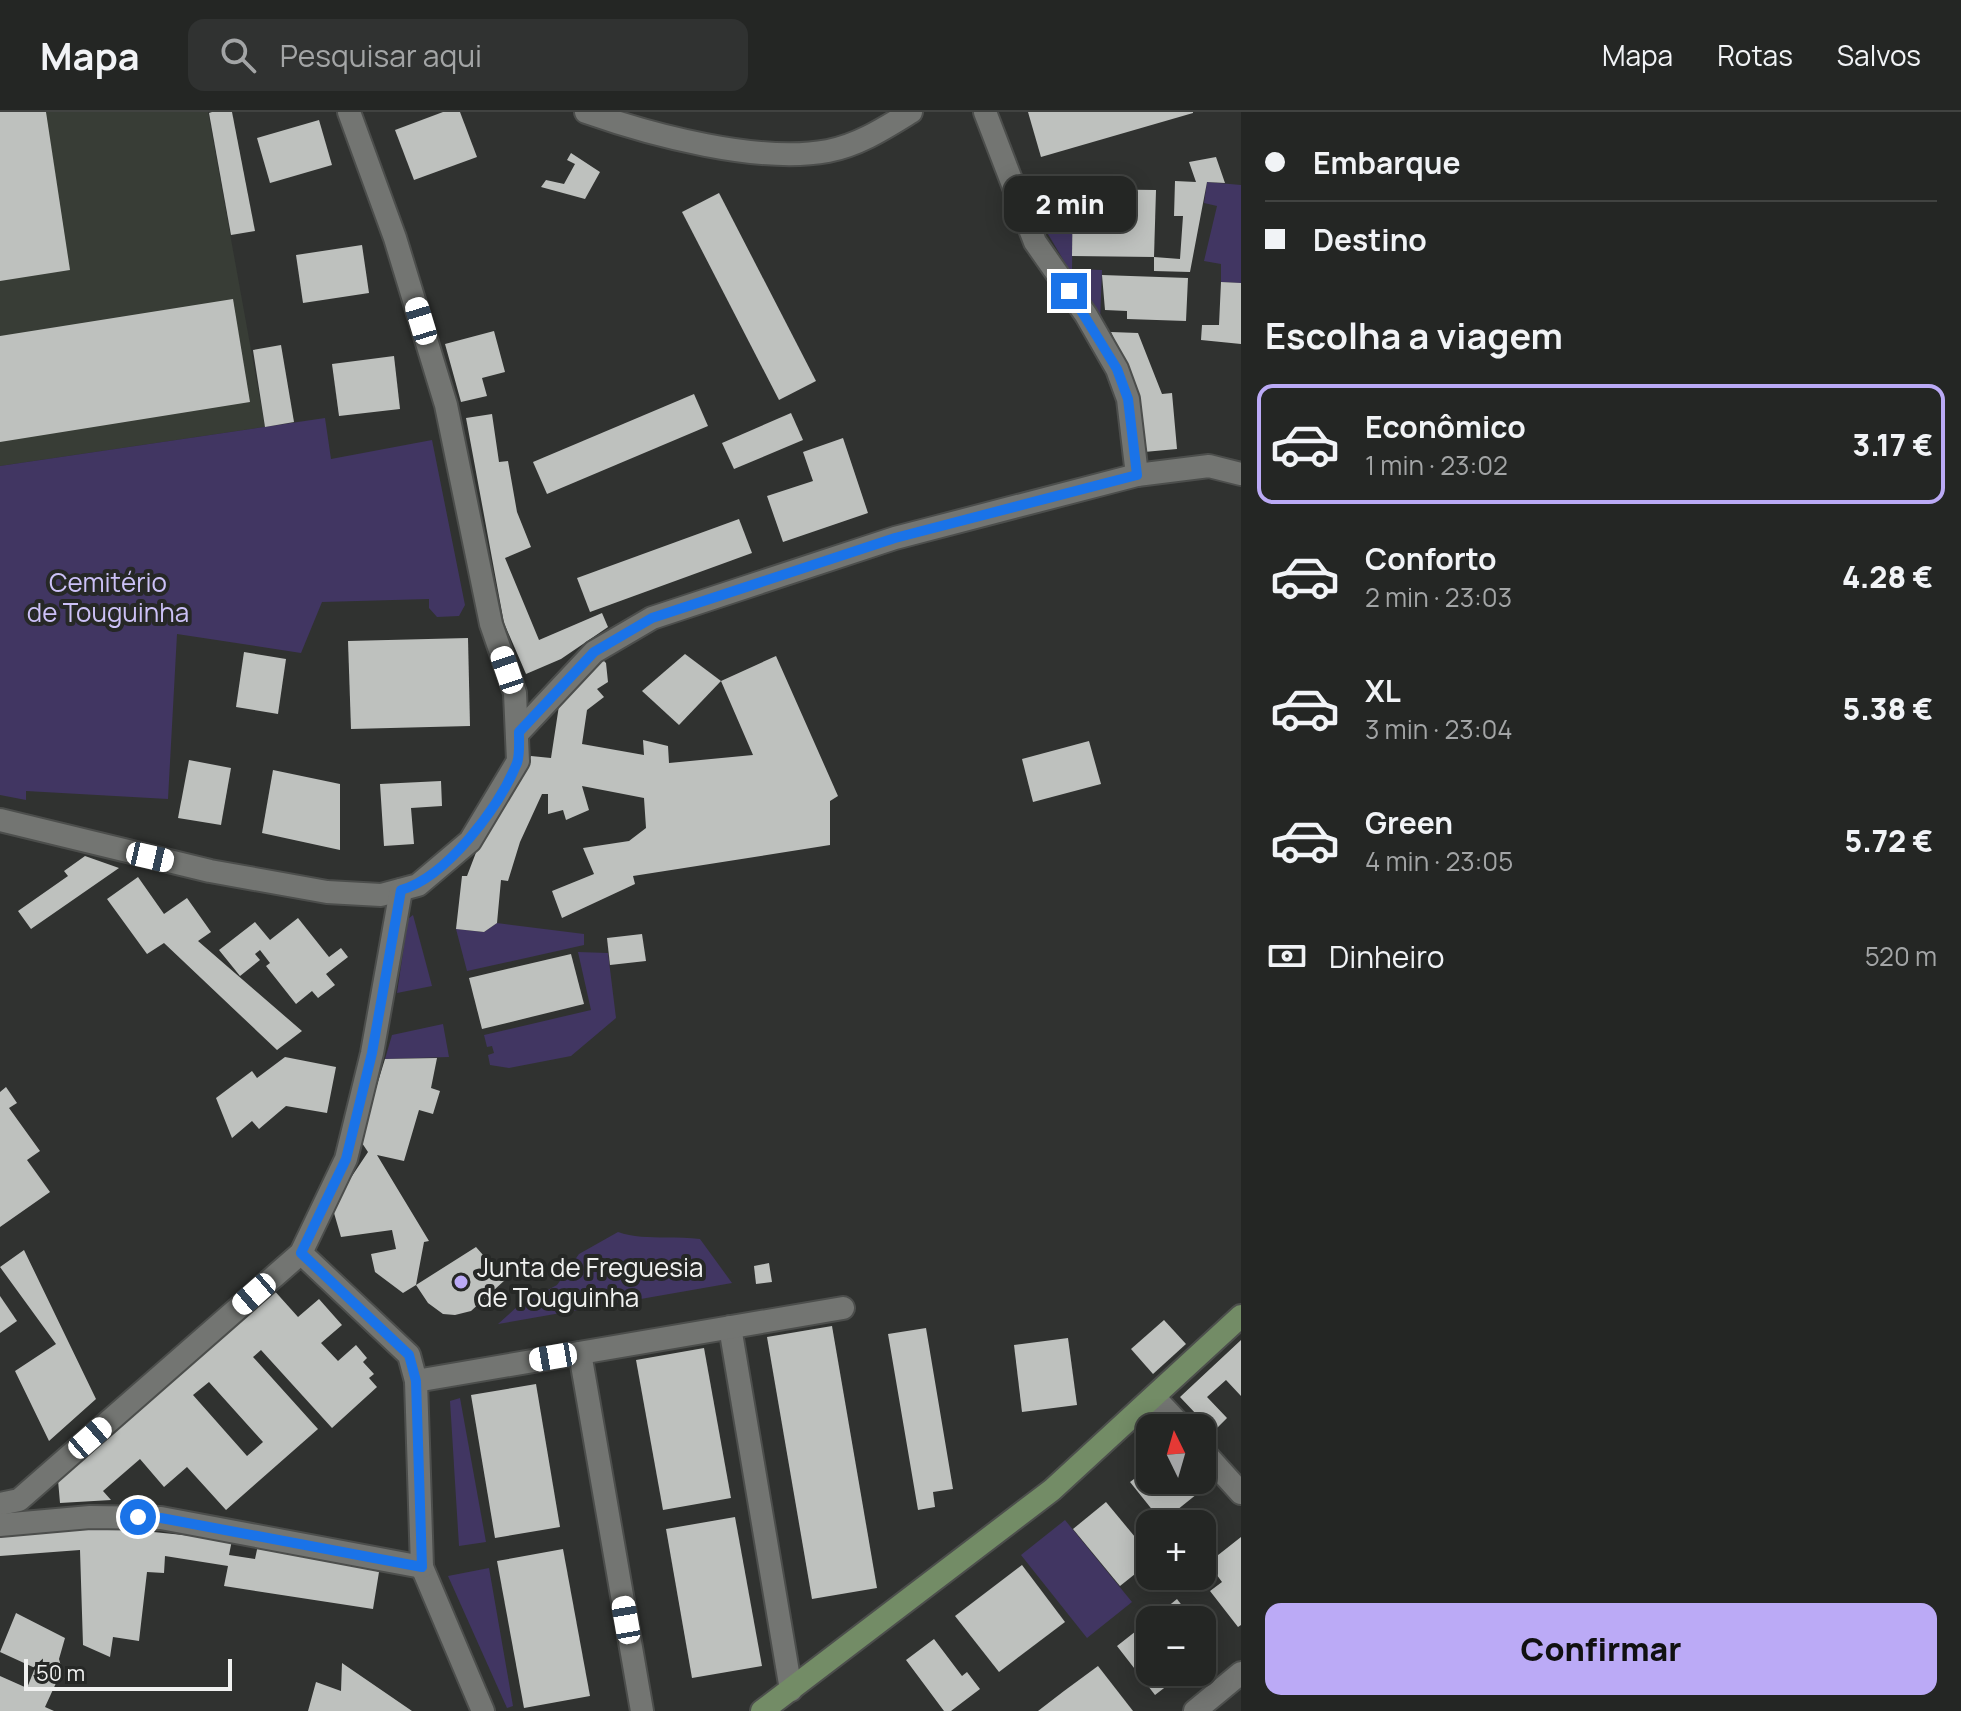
<!DOCTYPE html>
<html lang="pt">
<meta charset="utf-8">
<style>
body{margin:0;font-family:Manrope,sans-serif;background:#303231;color:#f1f3f6;height:100vh;display:flex;flex-direction:column;font-size:30px;white-space:nowrap}
*{box-sizing:border-box;margin:0}
p{font-size:26px;color:#a3a5a6}
.icon{flex:none;width:44px;height:44px;fill:none;stroke:currentColor;stroke-width:2;stroke-linecap:round;stroke-linejoin:round}
.map{position:relative;flex:1;overflow:hidden}
.side{display:flex;flex-direction:column;background:#242624;width:720px}
.side>*{flex:none}
.guide{display:grid;align-content:center;height:176px;padding:0 24px;background:#242624}
.needle{width:52px;rotate:355deg}
.tools{position:absolute;left:1136px;top:1302px;display:grid;gap:16px}
.tools a{display:grid;place-items:center;width:80px;height:80px;border-radius:16px;background:#242624;box-shadow:0 4px 20px #0003,0 0 0 2px #414341;font-size:40px}
.scale{position:absolute;left:24px;bottom:20px;width:208px;box-sizing:border-box;padding-left:8px;border:4px solid #f0f1f0;border-top:0;font-size:22px;line-height:28px;white-space:nowrap;color:#f0f1f0;-webkit-text-stroke:6px #262826;paint-order:stroke}
.end{position:absolute;width:36px;height:36px;margin:-18px;border:10px solid #1a73e8;background:#fff;box-shadow:0 0 0 4px #fff}
.from{border-radius:50%}
.bubble{position:absolute;height:56px;border-radius:16px;background:#242624;box-shadow:0 4px 20px #0003,0 0 0 2px #414341;font-size:26px;font-weight:800;line-height:56px;text-align:center}
.car{position:absolute;width:24px;height:48px;margin:-24px -12px;border-radius:10px;box-shadow:0 0 6px 2px #0007;background:linear-gradient(#fff 24%,#345 0 40%,#fff 0 76%,#345 0 86%,#fff 0)}
.guide b{display:flex;align-items:center;gap:28px;height:76px;font-size:30px}
.guide b+b{border-top:2px solid #414341}
.guide i{width:20px;height:20px;background:#f1f3f6}
ul{padding:0;list-style:none}
li{display:flex;align-items:center;gap:24px;height:120px;margin:0 16px 12px;padding:0 8px;border:4px solid transparent;border-radius:16px}
li div{flex:1}
li b{display:block;font-size:30px}
li em{font-style:normal;font-weight:800}
li.selected{border-color:#bbaaf6}
li>.icon{width:72px;height:72px;stroke-width:1.5}
h2{padding:0 24px;font-size:36px;line-height:96px}
.pay{display:flex;align-items:center;gap:20px;height:88px;padding:0 24px;font-size:30px}
.pay p{margin-inline-start:auto}
.action{display:flex;gap:16px;margin-top:auto;padding:16px 24px}
.action a{flex:1;height:92px;border-radius:16px;background:#bbaaf6;color:#111;font-size:32px;font-weight:800;line-height:92px;text-align:center}
header{display:flex;align-items:center;gap:48px;box-sizing:border-box;height:112px;padding:0 40px;background:#242624;border-bottom:2px solid #414341}
header strong{font-size:38px}
nav{display:flex;gap:44px;margin-inline-start:auto;font-size:28px}
.search{width:560px;height:72px;background:#303231;display:flex;align-items:center;gap:20px;box-sizing:border-box;padding:0 28px;border-radius:16px;color:#a3a5a6;font-size:30px}
main{display:flex;flex:1;min-height:0}
.map>svg:first-child{display:block}
</style>
<header>
<strong>Mapa</strong>
<div class="search"><svg class="icon" aria-label="search" viewBox="0 0 24 24"><circle cx="10" cy="10" r="6"/><path d="M15 15l6 6"/></svg>Pesquisar aqui</div>
<nav><a>Mapa</a><a>Rotas</a><a>Salvos</a></nav>
</header>
<main>
<div class="map">
<svg width="1241" height="1599" viewBox="0 0 1241 1599">
<rect width="100%" height="100%" fill="#303230"/>
<path fill="#383d36" d="M0 0H208L265 315 0 354Z"/>
<g fill="#413662">
<path d="M1207 70 1241 73V171L1221 170V152L1204 149 1217 94 1204 91Z"/>
<path d="M1073 90 1072 157 1102 158 1100 210 1032 95Z"/>
<path d="M325 306 331 347 432 328 465 493 459 504 437 505 429 496V487L322 490 301 541 177 522 168 687 26 679V688L0 683V354Z"/>
<path d="M413 803 432 874 397 881 408 807Z"/>
<path d="M497 811 584 822V833L467 859 456 817 484 820Z"/>
<path d="M578 840 608 841 616 906 571 944 509 956 490 953 488 943 494 941 492 934 487 935 484 923 591 898Z"/>
<path d="M443 912 449 945 385 947 392 923Z"/>
<path d="M618 1120C642 1129 673 1123 700 1127L732 1171 498 1212 519 1193 557 1173 579 1142Z"/>
<path d="M460 1286 486 1430 459 1434 450 1289Z"/>
<path d="M1065 1408 1132 1490 1087 1526 1021 1443Z"/>
<path d="M489 1456 513 1594 507 1596 448 1464Z"/>
</g>
<g fill="#bec1be" fill-rule="evenodd">
<path d="M0 0H46L70 158 0 169Z"/>
<path d="M212 0H232L255 119 231 123 209 1Z"/>
<path d="M443 0H460L477 45 414 68 395 18Z"/>
<path d="M1028 0H1193V1L1041 45Z"/>
<path d="M319 8 332 53 270 71 257 26Z"/>
<path d="M571 41 600 60 585 87 541 75 546 68 564 72 575 52 567 48Z"/>
<path d="M1216 45 1225 71 1207 70 1190 160 1154 159V145L1180 147 1183 104H1174L1175 69 1196 70 1189 50Z"/>
<path d="M1073 77 1156 78 1154 145 1072 144Z"/>
<path d="M719 81 816 269 779 288 682 100Z"/>
<path d="M362 133 369 181 303 191 296 143Z"/>
<path d="M1102 163 1188 166 1186 209 1127 207V199L1105 198Z"/>
<path d="M1221 170 1241 171V232L1201 228 1202 213H1219Z"/>
<path d="M233 187 250 290 0 330V224Z"/>
<path d="M494 219 505 260 482 266 487 284 461 290 445 232Z"/>
<path d="M1111 220 1138 221 1162 282 1172 281 1177 337 1144 340 1139 284Z"/>
<path d="M281 233 294 310 265 315 253 238Z"/>
<path d="M394 244 400 297 339 304 332 252Z"/>
<path d="M694 282 708 314 547 382 533 350Z"/>
<path d="M791 301 803 328 734 357 722 331Z"/>
<path d="M492 302 499 350 508 349 517 400 531 435 505 446 539 528 602 501 608 515 561 547 526 562 504 511 466 306Z"/>
<path d="M843 326 868 401 783 430 767 384 813 369 803 340Z"/>
<path d="M739 407 752 441 590 500 577 466Z"/>
<path d="M468 526 470 614 351 617 348 529Z"/>
<path d="M244 540 286 547 278 602 236 595Z"/>
<path d="M685 542 721 569 679 613 642 579Z"/>
<path d="M776 544 838 684 830 689V733L633 764 635 772 562 806 552 779 594 762 583 736 629 729 646 716 644 686 582 674 589 698 566 708 563 698 548 702V682H542L520 730 508 769 501 768 497 811 484 820 456 817 462 764H467L485 717 531 644 551 646 560 587 601 546 606 551 608 570 597 577 604 585 587 598 582 632 644 643 643 628 668 634 669 651 753 643 721 569Z"/>
<path d="M1089 629 1101 672 1033 690 1022 647Z"/>
<path d="M189 648 231 656 221 713 178 706Z"/>
<path d="M273 658 340 672V738L262 721Z"/>
<path d="M441 669 442 694 411 696 414 732 384 734 380 672Z"/>
<path d="M85 744 119 756 31 817 18 799 68 764 64 759Z"/>
<path d="M138 765 164 802 187 786 211 820 198 829 302 919 277 938 164 831 147 842 107 787Z"/>
<path d="M298 806 329 845 341 836 348 845 326 862 335 873 318 886 312 879 296 892 266 854 270 851 260 838 255 842 260 848 240 864 219 838 255 810 270 828Z"/>
<path d="M642 822 646 849 610 853 607 826Z"/>
<path d="M571 842 584 892 482 917 469 866Z"/>
<path d="M285 945 336 955 327 1001 286 994 259 1017 252 1009 232 1026 216 986 252 959 257 966Z"/>
<path d="M437 946 431 976 440 979 433 1002 419 998 404 1049 377 1043 429 1129 424 1130 416 1173 476 1135 505 1168 471 1199 455 1203 443 1202 428 1191 416 1173 403 1181 375 1160 371 1142 396 1137 392 1118 341 1125 332 1094 368 1040 360 1028 385 947Z"/>
<path d="M6 975 17 991 9 996 40 1039 27 1048 50 1080 0 1115V980Z"/>
<path d="M24 1138 96 1287 49 1329 15 1259 56 1232 0 1155Z"/>
<path d="M769 1151 772 1170 756 1172 754 1154Z"/>
<path d="M272 1176 298 1205 319 1187 342 1213 321 1231 338 1249 356 1233 367 1246 363 1250 374 1262 369 1266 377 1275 332 1316 261 1238 253 1245 318 1317 226 1398 187 1355 164 1375 140 1347 103 1379 111 1388 60 1391 58 1368ZM209 1270 263 1330 247 1344 193 1283Z"/>
<path d="M0 1184 17 1209 0 1221Z"/>
<path d="M1164 1208 1186 1232 1153 1262 1131 1237Z"/>
<path d="M832 1214 877 1476 812 1487 767 1225Z"/>
<path d="M926 1216 953 1377 933 1380 935 1395 918 1398 888 1222Z"/>
<path d="M1068 1226 1077 1293 1022 1300 1014 1233Z"/>
<path d="M1241 1228V1284L1226 1268 1207 1285 1227 1306 1213 1320 1180 1285Z"/>
<path d="M704 1236 731 1386 663 1398 636 1248Z"/>
<path d="M536 1272 560 1415 495 1426 471 1283Z"/>
<path d="M1150 1355V1368H1186L1197 1382 1162 1410 1130 1370Z"/>
<path d="M1106 1390 1150 1443V1450L1120 1474 1073 1417Z"/>
<path d="M735 1405 762 1554 692 1566 666 1417Z"/>
<path d="M114 1416 232 1428 229 1443 255 1447 258 1433 355 1451 379 1460 373 1497 224 1474 228 1454 165 1444 164 1461 147 1460 139 1529 113 1525 110 1545 83 1533 80 1438 0 1444V1422Z"/>
<path d="M1241 1425V1513L1238 1515 1210 1479 1222 1470 1208 1451Z"/>
<path d="M563 1437 590 1584 524 1596 497 1449Z"/>
<path d="M1022 1453 1065 1510 999 1560 955 1504Z"/>
<path d="M1177 1487 1193 1508H1151Z"/>
<path d="M16 1501 65 1526 59 1547 62 1558 45 1595 54 1599H0V1564L27 1576 35 1556 0 1540Z"/>
<path d="M1150 1508V1560H1185L1155 1583 1117 1534Z"/>
<path d="M1202 1519 1216 1536 1202 1547Z"/>
<path d="M934 1527 962 1564 967 1560 980 1577 951 1599H944L906 1548Z"/>
<path d="M342 1551 412 1599H308L316 1570 341 1579Z"/>
<path d="M1098 1554 1133 1599H1038L1064 1579Z"/>
</g>
<g fill="none" stroke-linecap="round" stroke-linejoin="round">
<g stroke="#4c4e4c" stroke-width="26">
<g id="minor">
<path d="M586 0C651 23 759 52 828 39 859 33 885 16 911 0"/>
<path d="M985 0 1035 130 1086 203 1117 257 1128 287 1137 363"/>
<path d="M519 620 594 540 652 506 895 426 1137 363 1209 354 1241 362"/>
<path d="M0 708 210 759 327 780 381 783 418 773 470 729 518 649 515 581 491 512 446 293 395 126 349 0"/>
<path d="M301 1141 409 1243 416 1269 422 1455 483 1599"/>
<path d="M730 1215 791 1578"/>
<path d="M580 1241 642 1599"/>
<path d="M416 1269 843 1196"/>
<path d="M1155 1286 1183 1316"/>
<path d="M1202 1338 1241 1381"/>
<path d="M0 1392 19 1388 301 1141 346 1047 372 941 401 778"/>
<path d="M0 1413 90 1405 161 1406 422 1455"/>
<path d="M1195 1599 1241 1561"/>
</g>
</g>
<g stroke="#4c4e4c" stroke-width="26">
<path id="secondary" d="M762 1599 1052 1378 1241 1204"/>
</g>
<use href="#minor" stroke="#737572" stroke-width="22"/>
<use href="#secondary" stroke="#738c66" stroke-width="22"/>
</g>
<g fill="none" stroke-linecap="round" stroke-linejoin="round">
<path stroke="#1a73e8" stroke-width="10" d="M138 1405 161 1406 422 1455 416 1269 409 1243 301 1141 346 1047 372 941 401 778C447 765 499 695 517 651 520 643 519 630 519 620L594 540 652 506 895 426 1137 363 1128 287 1117 257 1069 179"/>
</g>
<circle fill="#bbaaf6" stroke="#262826" stroke-width="3" cx="461" cy="1170" r="8"/>
<g text-anchor="middle" dominant-baseline="central" stroke-width="8" stroke-linejoin="round" paint-order="stroke">
<g font-size="26" fill="#ccc1f7" stroke="#262826">
<text x="108" y="470">Cemitério<tspan x="108" dy="30">de Touguinha</tspan></text>
</g>
<g font-size="26" fill="#f0f1f0" stroke="#262826" text-anchor="start">
<text x="477" y="1155">Junta de Freguesia<tspan x="477" dy="30">de Touguinha</tspan></text>
</g>
</g>
</svg>
<div class="tools">
<a><svg class="needle" viewBox="-14 -14 28 28"><path d="M0-13l5 13h-10z" fill="#e53935"/><path d="M0 13l5-13h-10z" fill="#a3a5a6"/></svg></a>
<a>+</a>
<a>−</a>
</div>
<div class="scale">50 m</div>
<i class="end from" style="left:138px;top:1405px"></i>
<i class="end" style="left:1069px;top:179px"></i>
<div class="bubble" style="left:1004px;top:64px;width:132px">2 min</div>
<i class="car" style="left:421px;top:209px;rotate:343deg"></i>
<i class="car" style="left:507px;top:558px;rotate:341deg"></i>
<i class="car" style="left:150px;top:745px;rotate:103deg"></i>
<i class="car" style="left:254px;top:1182px;rotate:229deg"></i>
<i class="car" style="left:553px;top:1245px;rotate:260deg"></i>
<i class="car" style="left:90px;top:1326px;rotate:49deg"></i>
<i class="car" style="left:626px;top:1508px;rotate:350deg"></i>
</div>
<section class="side">
<div class="guide">
<b><i class="from"></i>Embarque</b>
<b><i></i>Destino</b>
</div>
<h2>Escolha a viagem</h2>
<ul>
<li class="selected"><svg class="icon" aria-label="car" viewBox="0 0 24 24"><path d="M5 17H2v-5l4-1 3-4h7l3 4 3 1v5h-3M9 17h6M6 11h13"/><circle cx="7" cy="17" r="2"/><circle cx="17" cy="17" r="2"/></svg><div><b>Econômico</b><p>1 min · 23:02</p></div><em>3.17 €</em></li>
<li><svg class="icon" aria-label="car" viewBox="0 0 24 24"><path d="M5 17H2v-5l4-1 3-4h7l3 4 3 1v5h-3M9 17h6M6 11h13"/><circle cx="7" cy="17" r="2"/><circle cx="17" cy="17" r="2"/></svg><div><b>Conforto</b><p>2 min · 23:03</p></div><em>4.28 €</em></li>
<li><svg class="icon" aria-label="car" viewBox="0 0 24 24"><path d="M5 17H2v-5l4-1 3-4h7l3 4 3 1v5h-3M9 17h6M6 11h13"/><circle cx="7" cy="17" r="2"/><circle cx="17" cy="17" r="2"/></svg><div><b>XL</b><p>3 min · 23:04</p></div><em>5.38 €</em></li>
<li><svg class="icon" aria-label="car" viewBox="0 0 24 24"><path d="M5 17H2v-5l4-1 3-4h7l3 4 3 1v5h-3M9 17h6M6 11h13"/><circle cx="7" cy="17" r="2"/><circle cx="17" cy="17" r="2"/></svg><div><b>Green</b><p>4 min · 23:05</p></div><em>5.72 €</em></li>
</ul>
<div class="pay"><svg class="icon" aria-label="cash" viewBox="0 0 24 24"><path d="M3 7h18v10H3z"/><circle cx="12" cy="12" r="2"/></svg>Dinheiro<p>520 m</p></div>
<div class="action"><a>Confirmar</a></div>
</section>
</main>
